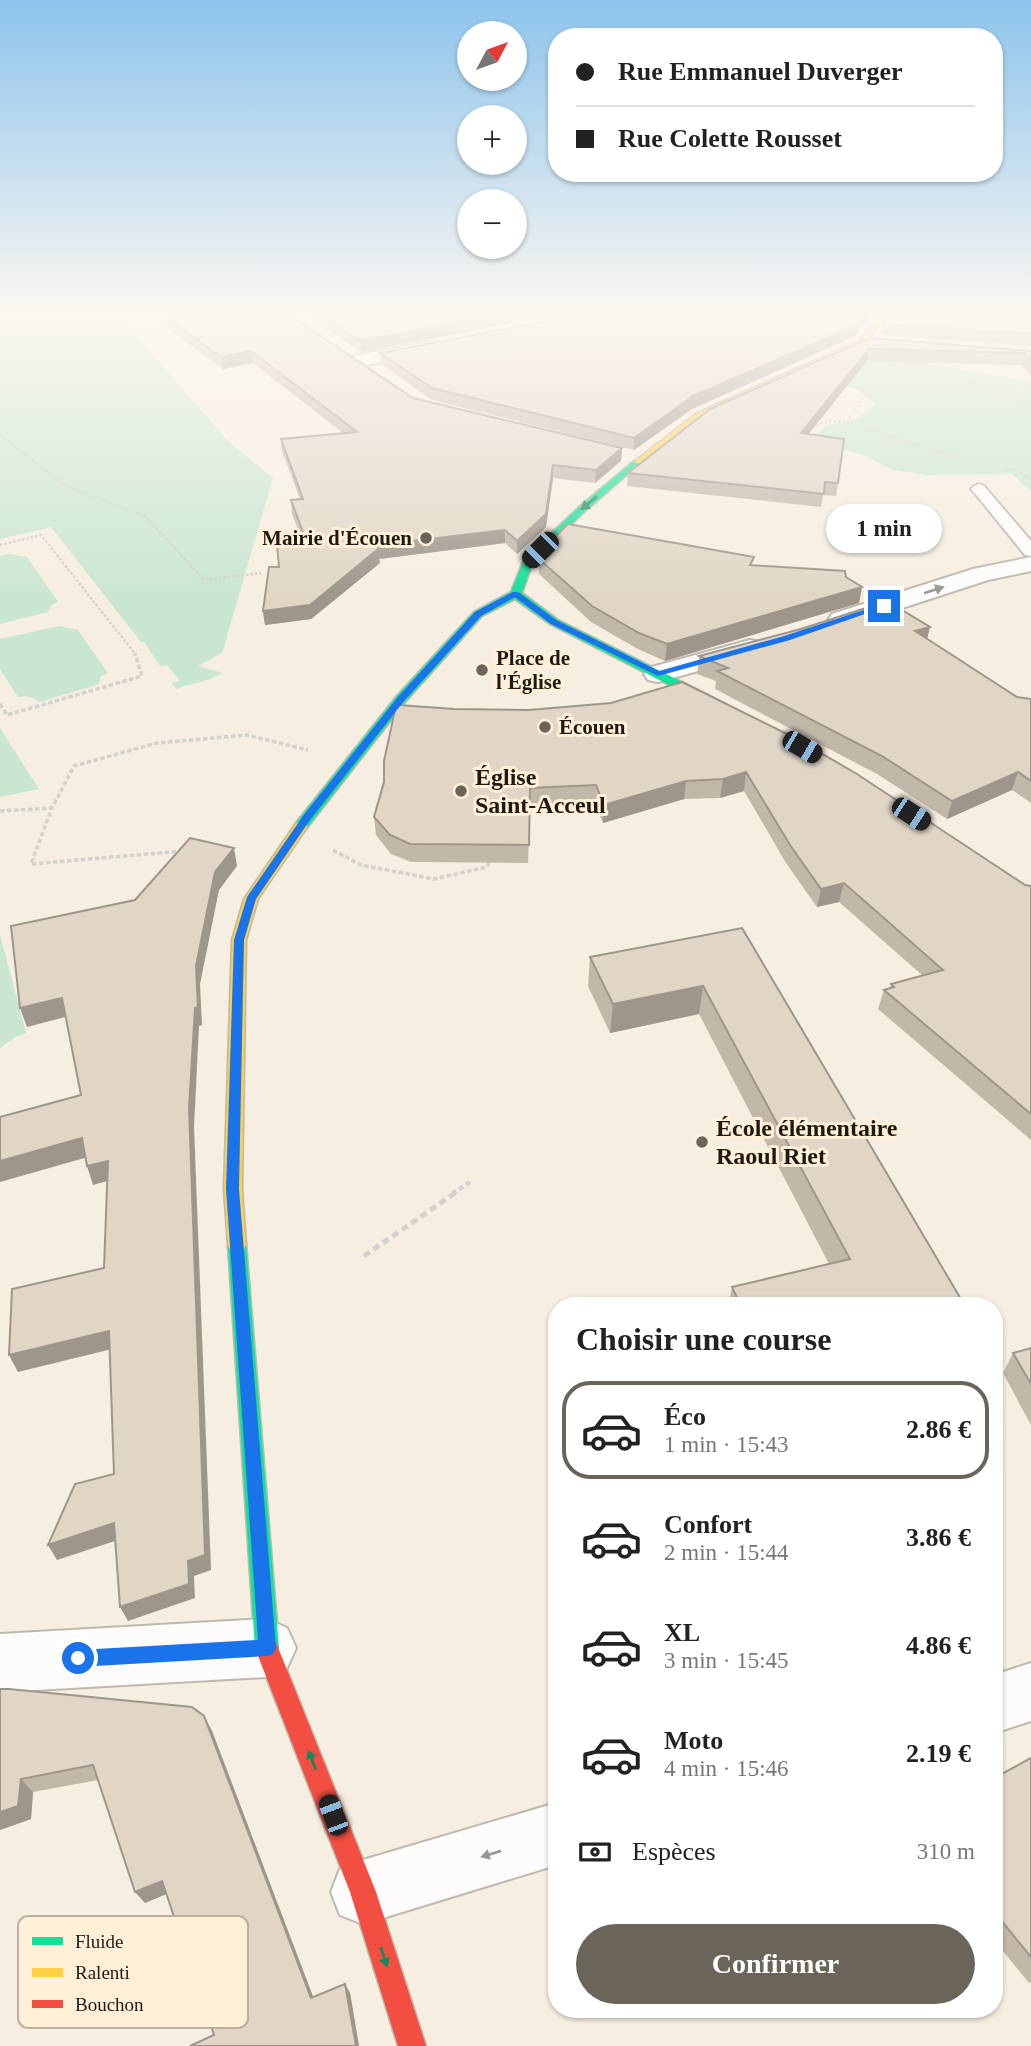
<!DOCTYPE html>
<html lang="fr">
<meta charset="utf-8">
<style>
body{margin:0;font-family:"Times New Roman",serif;background:#f2f2f2;color:#222;height:100vh;display:flex;flex-direction:column;font-size:26px;white-space:nowrap}
*{box-sizing:border-box;margin:0}
p{font-size:23px;color:#767676}
.icon{flex:none;width:38px;height:38px;fill:none;stroke:currentColor;stroke-width:2;stroke-linecap:round;stroke-linejoin:round}
.map{position:relative;flex:1;overflow:hidden}
.sheet{position:absolute;left:548px;top:1297px;width:455px;height:721px;display:flex;flex-direction:column;background:#fff;border-radius:28px;box-shadow:0 2px 5px #0004}
.sheet>*{flex:none}
.hud{position:absolute;left:548px;top:28px;width:455px;height:154px;border-radius:28px;box-shadow:0 2px 5px #0004;display:grid;align-content:center;height:154px;padding:0 28px;background:#fff}
.needle{width:46px;rotate:49deg}
.buttons{position:absolute;left:457px;top:21px;display:grid;gap:14px}
.buttons a{display:grid;place-items:center;width:70px;height:70px;border-radius:50%;background:#fff;box-shadow:0 2px 5px #0004;font-size:35px}
.end{position:absolute;width:32px;height:32px;margin:-16px;border:9px solid #1a73e8;background:#fff;box-shadow:0 0 0 4px #fff}
.from{border-radius:50%}
.bubble{position:absolute;height:49px;border-radius:24px;background:#fff;box-shadow:0 2px 5px #0004;font-size:23px;font-weight:700;line-height:49px;text-align:center}
.car{position:absolute;width:21px;height:42px;margin:-21px -10px;border-radius:9px;box-shadow:0 0 5px 2px #0007;background:linear-gradient(#222 24%,#8ab4d8 0 40%,#222 0 76%,#8ab4d8 0 86%,#222 0)}
.hud b{display:flex;align-items:center;gap:24px;height:66px;font-size:26px}
.hud b+b{border-top:2px solid #e0e0e0}
.hud i{width:18px;height:18px;background:#222}
ul{padding:0;list-style:none}
li{display:flex;align-items:center;gap:21px;height:98px;margin:0 14px 10px;padding:0 14px;border:4px solid transparent;border-radius:28px}
li div{flex:1}
li b{display:block;font-size:26px}
li em{font-style:normal;font-weight:700}
li.active{border-color:#6a6459}
li>.icon{width:63px;height:63px;stroke-width:1.5}
h2{padding:0 28px;font-size:32px;line-height:84px}
.pay{display:flex;align-items:center;gap:18px;height:77px;padding:0 28px;font-size:26px}
.pay p{margin-inline-start:auto}
.primary-button{display:flex;gap:14px;margin-top:auto;padding:14px 28px}
.primary-button a{flex:1;height:80px;border-radius:42px;background:#6a6459;color:#fff;font-size:28px;font-weight:700;line-height:80px;text-align:center}
.map>svg:first-child{display:block}
</style>
<div class="map">
<svg width="1031" height="2046" viewBox="0 0 1031 2046">
<rect width="100%" height="100%" fill="#f6eee0"/>
<g fill="#c9e6d0">
<path d="M0 313H116L230 443 273 478 222 653 198 666 222 673C207 683 193 682 176 689L172 683 180 681 167 665 160 666 144 642H141L51 527 0 539Z"/>
<path d="M849 349 1031 382V491L1012 474 928 475 893 470 861 454 812 443 826 425 853 422 875 404 856 389 803 375Z"/>
<path d="M9 554 27 557 58 602 51 605 48 612 0 624V556Z"/>
<path d="M59 626 78 630 108 673 101 676 99 684 40 702 27 696 18 697 0 669V639Z"/>
<path d="M0 727 5 736 39 789 0 797Z"/>
<path d="M0 935 26 1033 15 1037 0 1048Z"/>
</g>
<g fill="none" stroke-linecap="round" stroke-linejoin="round">
<g stroke="#beb9ae" stroke-width="4">
<path id="lane" d="M979 484 984 486 1031 541V556L1025 555 974 492 971 489 974 486Z"/>
</g>
<g stroke="#beb9ae" stroke-width="4">
<g id="street">
<path d="M433 341 440 343 442 347 440 351 357 367 348 361 357 355Z"/>
<path d="M1031 557V571L988 580 841 628 832 626 828 620 832 614 973 569Z"/>
<path d="M750 640 760 642 764 648 760 654 658 682 648 680 644 674 648 668Z"/>
<path d="M267 1619 287 1628 296 1648 287 1668 267 1677 0 1692V1634Z"/>
<path d="M1031 1663V1721L994 1733V1675Z"/>
<path d="M556 1803V1865L363 1924 340 1915 331 1892 340 1869 363 1860Z"/>
</g>
</g>
<g stroke="#beb9ae" stroke-width="3">
<g id="fast">
<path d="M635 460 642 462 584 512 533 562 522 593 558 620 726 704V710H718L550 624 515 599 482 616 405 702 306 829H296V823L397 696 474 612 511 592 524 559 578 508Z"/>
<path d="M237 1237 244 1240 246 1245 279 1648 275 1656 267 1660 259 1656 255 1648 228 1245 230 1240Z"/>
</g>
</g>
<g stroke="#beb9ae" stroke-width="3">
<g id="slow">
<path d="M879 313H887L866 344 703 417 641 464 634 462 697 413 860 340Z"/>
<path d="M301 822 308 826 258 899 246 940 242 1189 246 1245 244 1250 237 1253 230 1250 228 1245 224 1189 232 940 244 899 296 823Z"/>
</g>
</g>
<g stroke="#beb9ae" stroke-width="3">
<path id="jam" d="M267 1636 275 1640 376 1892 426 2046H398L350 1892 255 1648 259 1640Z"/>
</g>
<g stroke="#d4d2ce" stroke-width="2.5" stroke-dasharray="2.5 2" stroke-linecap="butt">
<path d="M0 317 12 331 33 334 138 313"/>
<path d="M909 361 1031 404"/>
<path d="M872 373 871 386 850 418 857 426 966 460"/>
<path d="M812 427 830 421 851 422"/>
<path d="M0 435 64 485 146 517 204 580 261 573"/>
<path d="M1005 469 1031 471"/>
<path d="M1020 473 1031 479"/>
<path d="M0 545 41 535 136 655"/>
</g>
<g stroke="#d4d2ce" stroke-width="3.5" stroke-dasharray="4.5 2.5" stroke-linecap="butt">
<path d="M0 704 7 715 142 676 135 653"/>
<path d="M0 811 52 808"/>
<path d="M527 812 557 809 560 799"/>
<path d="M333 850 361 865 434 879 487 867 490 858"/>
<path d="M183 851 31 864 52 808 74 766 157 743 247 735 308 750"/>
</g>
<path stroke="#d4d2ce" stroke-width="4.5" stroke-dasharray="5 3.5" stroke-linecap="butt" d="M452 1194 470 1182"/>
<path stroke="#d4d2ce" stroke-width="5" stroke-dasharray="7 4.5" stroke-linecap="butt" d="M364 1256 455 1193"/>
<use href="#lane" fill="#fefcfa" fill-rule="evenodd"/>
<use href="#street" fill="#fefcfa" fill-rule="evenodd"/>
<use href="#fast" fill="#16e098" fill-rule="evenodd"/>
<use href="#slow" fill="#ffcf43" fill-rule="evenodd"/>
<use href="#jam" fill="#f24e42" fill-rule="evenodd"/>
</g>
<g fill="#c2b8aa">
<path d="M162 313H286L413 398 622 448 621 461 595 483 553 478 546 527 517 554 505 543 379 559 380 563 311 619 265 625 263 611 279 567 303 543 292 514 291 500 300 499 282 451 281 439 343 433 253 363 223 369 168 329 166 317H168Z"/>
<path d="M302 313H564L361 352Z"/>
<path d="M1031 313V346L880 335 882 324Z"/>
<path d="M855 336 692 409 634 450 432 400 381 364 380 353Z"/>
<path d="M870 338 1031 351V377L1022 365 867 361 808 434 838 483 836 496 823 495 821 507 627 486 628 473Z"/>
<path d="M539 559 753 565 846 577 862 587 859 603 665 661 638 649 591 622 539 574Z"/>
<path d="M927 639 1017 697 1031 699V803L1012 790 947 819 877 774 715 689 716 681 697 674 699 656Z"/>
<path d="M611 703 1025 885 1031 886V1140L878 1009 884 990 890 988 891 984 922 975 839 902 817 907 786 863 744 791 720 798 684 799 603 823 595 803 530 806 528 863 411 862 391 854 376 835 374 817 454 709 529 710Z"/>
<path d="M742 928 965 1306H728L732 1287 829 1264 699 1014 610 1033 588 986 590 957Z"/>
<path d="M1031 1348V1425L1003 1373 1013 1353Z"/>
<path d="M0 1689 204 1716 212 1731 313 1997 345 1984 350 1993 359 2046H190L214 2035 166 1894 145 1903 98 1780 33 1792 31 1819 0 1830Z"/>
<path d="M1031 1758V1982L1029 1983 994 1940V1778Z"/>
</g>
<g fill="#9e968b">
<path d="M506 313H564L361 352 360 341Z"/>
<path d="M866 313H872L855 336 692 409 634 450V438L693 396Z"/>
<path d="M869 349 867 361 799 446 801 433Z"/>
<path d="M251 351 253 363 223 369 221 357Z"/>
<path d="M622 448 621 461 595 483 596 470Z"/>
<path d="M553 465V478L546 527 517 554V541Z"/>
<path d="M505 530V543L379 559 380 563 311 619 265 625 263 611 377 545Z"/>
<path d="M862 587 859 603 665 661 667 644Z"/>
<path d="M930 627 926 644 915 631Z"/>
<path d="M746 772 744 791 720 798 723 779Z"/>
<path d="M1018 772 1012 790 947 819 952 801Z"/>
<path d="M686 781 684 799 603 823 604 805Z"/>
<path d="M234 848 237 866 219 890 200 984 202 1025 199 1026 194 1127 211 1570 194 1576 195 1598 128 1621 120 1607 188 1561 189 1108 196 966 215 872Z"/>
<path d="M844 883 839 902 817 907 821 889Z"/>
<path d="M703 986 699 1014 610 1033 613 1004Z"/>
<path d="M62 998 69 1016 27 1027 20 1008Z"/>
<path d="M82 1138 88 1157 0 1182V1161Z"/>
<path d="M108 1161 114 1179 93 1185 87 1166Z"/>
<path d="M109 1331 116 1348 18 1372 9 1355Z"/>
<path d="M114 1523 121 1539 57 1560 48 1545Z"/>
<path d="M204 1716 212 1731 317 2007 311 1998Z"/>
<path d="M21 1779 33 1792 31 1819 0 1830V1812Z"/>
<path d="M162 1881 171 1892 145 1903 135 1892Z"/>
<path d="M345 1984 350 1993 359 2046H356Z"/>
</g>
<g fill="#e1d6c6" stroke="#9e968b" stroke-width="2">
<path d="M175 313H286L413 398 622 448 596 470 553 465 546 514 517 541 505 530 377 545 378 549 310 605 263 611 269 567H279L277 545 307 543 291 500 303 499 281 439 357 432 251 351 221 357 166 317 178 315Z"/>
<path d="M317 313H506L360 341Z"/>
<path d="M588 313H866L857 325 693 396 634 438 432 388 380 353Z"/>
<path d="M889 313H1031V334L882 324Z"/>
<path d="M870 338 1031 351V362L1025 353 869 349 801 433 844 439 838 483 825 482 824 494 628 473 710 409Z"/>
<path d="M568 524 754 557 750 565 845 571 846 577 862 587 667 644 639 633 592 606 539 559 542 550Z"/>
<path d="M887 601 930 627 915 631 1017 697 1031 699V781L1018 772 952 801 882 756 717 671 728 668 699 656 801 629Z"/>
<path d="M682 682 793 737 857 774 1025 885 1031 886V1114L884 990 894 987 891 984 943 970 844 883 821 889 790 845 746 772 723 779 686 781 604 805 596 785 530 788 529 845 410 844 390 835 374 817 384 782V761L395 710 399 705 454 709 529 710 611 703Z"/>
<path d="M190 838 234 848 215 872 196 966 198 1007 195 1008 189 1108 205 1555 188 1561 189 1584 120 1607 114 1523 48 1545 75 1484 114 1474 109 1331 9 1355 12 1289 104 1268 108 1161 87 1166 82 1138 0 1161V1117L81 1095 62 998 20 1008 11 926 135 900Z"/>
<path d="M742 928 965 1306H741L732 1287 850 1259 703 986 613 1004 590 957Z"/>
<path d="M1031 1348V1384L1013 1353Z"/>
<path d="M0 1689H9L192 1707 204 1716 311 1998 345 1984 356 2046H190L214 2035 162 1881 135 1892 93 1765 21 1779 18 1806 0 1812Z"/>
<path d="M1031 1758V1957L1004 1924 994 1910V1778Z"/>
</g>
<defs><path id="oneway-solid" d="M-6-.8H1V-3.2L6.5 0L1 3.2V.8H-6Z" transform="scale(1.75)"/></defs>
<g fill="#1a875b">
<use href="#oneway-solid" transform="translate(589 503) rotate(140)"/>
<use href="#oneway-solid" transform="translate(312 1760) rotate(-111)"/>
<use href="#oneway-solid" transform="translate(384 1957) rotate(72)"/>
</g>
<g fill="#9a9691">
<use href="#oneway-solid" transform="translate(934 590) rotate(-18)"/>
<use href="#oneway-solid" transform="translate(491 1854) rotate(163)"/>
</g>
<linearGradient id="sky" x2="0" y2="1"><stop stop-color="#8dc4ec"/><stop offset="0.52" stop-color="#fbf7f1"/><stop offset="1" stop-color="#fbf7f1" stop-opacity="0"/></linearGradient>
<rect width="1031" height="599" fill="url(#sky)"/>
<path fill="#1a73e8" d="M513 592H518L556 620 659 671 784 636 882 604 888 606 790 640 658 676 551 624 515 597 481 616 404 701 310 820 256 899 244 940 239 1189 276 1648 273 1654 267 1656 78 1667 72 1664 70 1658 72 1652 78 1650 258 1640 226 1189 234 940 247 897 303 816 398 697 475 612Z"/>
<g fill="#6a6459" stroke="#fff0d7" stroke-width="2.5">
<circle cx="426" cy="538" r="7"/>
<circle cx="482" cy="670" r="7"/>
<circle cx="545" cy="727" r="7"/>
<circle cx="461" cy="791" r="7"/>
<circle cx="702" cy="1142" r="7"/>
</g>
<g text-anchor="middle" dominant-baseline="central" stroke-width="6" stroke-linejoin="round" paint-order="stroke">
<g font-size="21" font-weight="bold" fill="#1f1a11" stroke="#fff0d7" text-anchor="start">
<text x="412" y="538" text-anchor="end">Mairie d'Écouen</text>
<text x="496" y="658">Place de<tspan x="496" dy="24">l'Église</tspan></text>
<text x="559" y="727">Écouen</text>
</g>
<g font-size="24" font-weight="bold" fill="#1f1a11" stroke="#fff0d7" text-anchor="start">
<text x="475" y="777">Église<tspan x="475" dy="28">Saint-Acceul</tspan></text>
<text x="716" y="1128">École élémentaire<tspan x="716" dy="28">Raoul Riet</tspan></text>
</g>
</g>
<rect x="18" y="1916" width="230" height="112" rx="10" fill="#fff0d7" stroke="#bcb09c" stroke-width="2"/>
<rect x="32" y="1937" width="31" height="8" fill="#16e098"/>
<rect x="32" y="1968" width="31" height="9" fill="#ffcf43"/>
<rect x="32" y="2000" width="31" height="8" fill="#f24e42"/>
<g font-size="19" fill="#1f1a11">
<text x="75" y="1948">Fluide</text>
<text x="75" y="1979">Ralenti</text>
<text x="75" y="2011">Bouchon</text>
</g>
</svg>
<div class="buttons">
<a><svg class="needle" viewBox="-14 -14 28 28"><path d="M0-13l5 13h-10z" fill="#e53935"/><path d="M0 13l5-13h-10z" fill="#767676"/></svg></a>
<a>+</a>
<a>−</a>
</div>
<i class="end from" style="left:78px;top:1658px"></i>
<i class="end" style="left:884px;top:606px"></i>
<div class="bubble" style="left:826px;top:504px;width:116px">1 min</div>
<i class="car" style="left:540px;top:550px;rotate:225deg"></i>
<i class="car" style="left:802px;top:747px;rotate:120deg"></i>
<i class="car" style="left:911px;top:814px;rotate:123deg"></i>
<i class="car" style="left:333px;top:1815px;rotate:339deg"></i>
<div class="hud">
<b><i class="from"></i>Rue Emmanuel Duverger</b>
<b><i></i>Rue Colette Rousset</b>
</div>
<section class="sheet">
<h2>Choisir une course</h2>
<ul>
<li class="active"><svg class="icon" aria-label="car" viewBox="0 0 24 24"><path d="M5 17H2v-5l4-1 3-4h7l3 4 3 1v5h-3M9 17h6M6 11h13"/><circle cx="7" cy="17" r="2"/><circle cx="17" cy="17" r="2"/></svg><div><b>Éco</b><p>1 min · 15:43</p></div><em>2.86 €</em></li>
<li><svg class="icon" aria-label="car" viewBox="0 0 24 24"><path d="M5 17H2v-5l4-1 3-4h7l3 4 3 1v5h-3M9 17h6M6 11h13"/><circle cx="7" cy="17" r="2"/><circle cx="17" cy="17" r="2"/></svg><div><b>Confort</b><p>2 min · 15:44</p></div><em>3.86 €</em></li>
<li><svg class="icon" aria-label="car" viewBox="0 0 24 24"><path d="M5 17H2v-5l4-1 3-4h7l3 4 3 1v5h-3M9 17h6M6 11h13"/><circle cx="7" cy="17" r="2"/><circle cx="17" cy="17" r="2"/></svg><div><b>XL</b><p>3 min · 15:45</p></div><em>4.86 €</em></li>
<li><svg class="icon" aria-label="car" viewBox="0 0 24 24"><path d="M5 17H2v-5l4-1 3-4h7l3 4 3 1v5h-3M9 17h6M6 11h13"/><circle cx="7" cy="17" r="2"/><circle cx="17" cy="17" r="2"/></svg><div><b>Moto</b><p>4 min · 15:46</p></div><em>2.19 €</em></li>
</ul>
<div class="pay"><svg class="icon" aria-label="cash" viewBox="0 0 24 24"><path d="M3 7h18v10H3z"/><circle cx="12" cy="12" r="2"/></svg>Espèces<p>310 m</p></div>
<div class="primary-button"><a>Confirmer</a></div>
</section>
</div>
